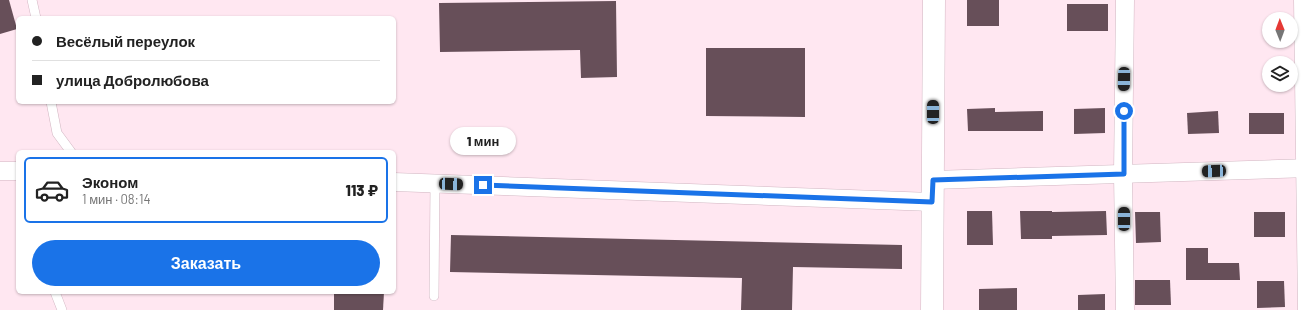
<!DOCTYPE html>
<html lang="ru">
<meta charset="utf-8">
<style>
body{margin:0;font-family:Barlow,sans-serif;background:#f6f6f6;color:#222;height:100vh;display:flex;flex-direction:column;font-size:15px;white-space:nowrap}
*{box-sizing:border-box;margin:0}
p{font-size:13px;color:#767676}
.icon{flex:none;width:22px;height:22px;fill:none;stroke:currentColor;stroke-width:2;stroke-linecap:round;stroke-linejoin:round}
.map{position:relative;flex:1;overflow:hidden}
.drawer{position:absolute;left:16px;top:150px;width:380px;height:144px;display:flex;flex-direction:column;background:#fff;border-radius:6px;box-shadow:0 1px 3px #0004}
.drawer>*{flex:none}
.banner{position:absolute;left:16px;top:16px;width:380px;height:88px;border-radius:6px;box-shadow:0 1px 3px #0004;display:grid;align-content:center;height:88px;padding:0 16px;background:#fff}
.needle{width:26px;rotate:359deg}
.buttons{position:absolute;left:1262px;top:12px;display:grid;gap:8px}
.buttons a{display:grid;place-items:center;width:36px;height:36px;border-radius:50%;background:#fff;box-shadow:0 1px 3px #0004;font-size:20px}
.end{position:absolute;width:18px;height:18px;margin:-9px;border:5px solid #1a73e8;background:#fff;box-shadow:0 0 0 2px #fff}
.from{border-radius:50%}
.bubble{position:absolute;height:28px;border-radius:14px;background:#fff;box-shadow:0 1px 3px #0004;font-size:13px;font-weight:800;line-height:28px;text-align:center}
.car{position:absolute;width:12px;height:24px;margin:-12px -6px;border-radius:5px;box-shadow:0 0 3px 1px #0007;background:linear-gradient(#222 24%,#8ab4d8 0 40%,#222 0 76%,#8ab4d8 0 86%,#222 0)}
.banner b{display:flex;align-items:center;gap:14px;height:38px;font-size:15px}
.banner b+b{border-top:1px solid #e0e0e0}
.banner i{width:10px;height:10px;background:#222}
ul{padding:7px 0 0;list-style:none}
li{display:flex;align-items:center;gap:12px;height:66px;margin:0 8px 6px;padding:0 8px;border:2px solid transparent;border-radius:6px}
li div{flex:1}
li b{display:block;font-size:15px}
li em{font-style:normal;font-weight:800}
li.active{border-color:#1a73e8}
li>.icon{width:36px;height:36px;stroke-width:1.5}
.cta{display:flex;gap:8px;margin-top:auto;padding:8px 16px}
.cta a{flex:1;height:46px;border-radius:24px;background:#1a73e8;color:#fff;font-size:16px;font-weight:800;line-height:46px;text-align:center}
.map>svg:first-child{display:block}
</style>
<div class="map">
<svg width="1310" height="310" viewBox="0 0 1310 310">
<rect width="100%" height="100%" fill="#ffe7f1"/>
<g fill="#674f59">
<path d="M0 0H9L17 29 0 34Z"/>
<rect x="967" y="0" width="32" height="26"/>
<path d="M616 1 617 77 581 78 580 50 440 52 439 3Z"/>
<rect x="1067" y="4" width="41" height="27"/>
<path d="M706 48H805V117L706 116Z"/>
<path d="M995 108V112L1043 111V131H968L967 109Z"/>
<path d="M1105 108V133L1074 134V109Z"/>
<path d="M1218 111 1219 133 1188 134 1187 113Z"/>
<rect x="1249" y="113" width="35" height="21"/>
<path d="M967 211H992L993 245H967Z"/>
<path d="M1020 211H1052V212L1106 211 1107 235 1052 236V239H1021Z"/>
<path d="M1135 212H1160L1161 242 1136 243Z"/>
<rect x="1254" y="212" width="31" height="25"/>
<path d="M451 235 902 245V269L793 267 792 310H741L742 278 450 272Z"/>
<path d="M1186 248H1208V263H1239L1240 280H1186Z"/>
<path d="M1135 280H1170L1171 305H1135Z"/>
<path d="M1257 281H1284L1285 307 1257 308Z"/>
<path d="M1017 288V310H979V289Z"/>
<path d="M334 292H384L383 310H334Z"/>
<path d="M1105 294V310H1078V295Z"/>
</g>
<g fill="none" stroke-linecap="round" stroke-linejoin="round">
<g stroke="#d2b6c2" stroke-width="10">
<g id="service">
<path d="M32 0 36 18"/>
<path d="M51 102 57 133 71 152"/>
<path d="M55 292 62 310"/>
<path d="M434 296 435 183"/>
</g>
</g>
<g stroke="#d2b6c2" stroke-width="19">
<g id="minor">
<path d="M1303 0 1307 310"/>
<path d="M0 171H18"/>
<path d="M933 180 1310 168"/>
<path d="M394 182 932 202"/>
<path d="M1125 310 1123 174 1125 0"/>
</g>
</g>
<g stroke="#d2b6c2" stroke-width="23">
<path id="tertiary" d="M932 310 934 0"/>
</g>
<use href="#service" stroke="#fff" stroke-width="9"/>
<use href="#minor" stroke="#fff" stroke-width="18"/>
<use href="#tertiary" stroke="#fff" stroke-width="22"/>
</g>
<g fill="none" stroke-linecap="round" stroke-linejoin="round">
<path stroke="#1a73e8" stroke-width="5" d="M483 185 932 202 933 180 1124 174V111"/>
</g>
</svg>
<div class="buttons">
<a><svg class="needle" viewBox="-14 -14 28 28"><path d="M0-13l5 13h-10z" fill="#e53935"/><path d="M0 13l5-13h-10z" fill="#767676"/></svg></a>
<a><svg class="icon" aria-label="layers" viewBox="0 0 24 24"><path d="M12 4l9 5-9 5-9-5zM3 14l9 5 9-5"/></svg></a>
</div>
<i class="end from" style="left:1124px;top:111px"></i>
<i class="end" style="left:483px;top:185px"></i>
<div class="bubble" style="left:450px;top:127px;width:66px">1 мин</div>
<i class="car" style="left:1124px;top:79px;rotate:181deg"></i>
<i class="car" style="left:933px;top:112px;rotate:0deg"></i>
<i class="car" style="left:1214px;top:171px;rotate:268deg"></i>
<i class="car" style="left:451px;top:184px;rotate:92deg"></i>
<i class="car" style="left:1124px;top:219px;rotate:0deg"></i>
<div class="banner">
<b><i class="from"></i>Весёлый переулок</b>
<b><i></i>улица Добролюбова</b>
</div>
<section class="drawer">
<ul>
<li class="active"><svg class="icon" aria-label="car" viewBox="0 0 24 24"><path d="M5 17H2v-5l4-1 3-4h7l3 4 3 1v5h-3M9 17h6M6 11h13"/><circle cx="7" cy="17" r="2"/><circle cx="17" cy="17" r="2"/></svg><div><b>Эконом</b><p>1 мин · 08:14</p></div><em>113 ₽</em></li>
</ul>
<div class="cta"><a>Заказать</a></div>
</section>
</div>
